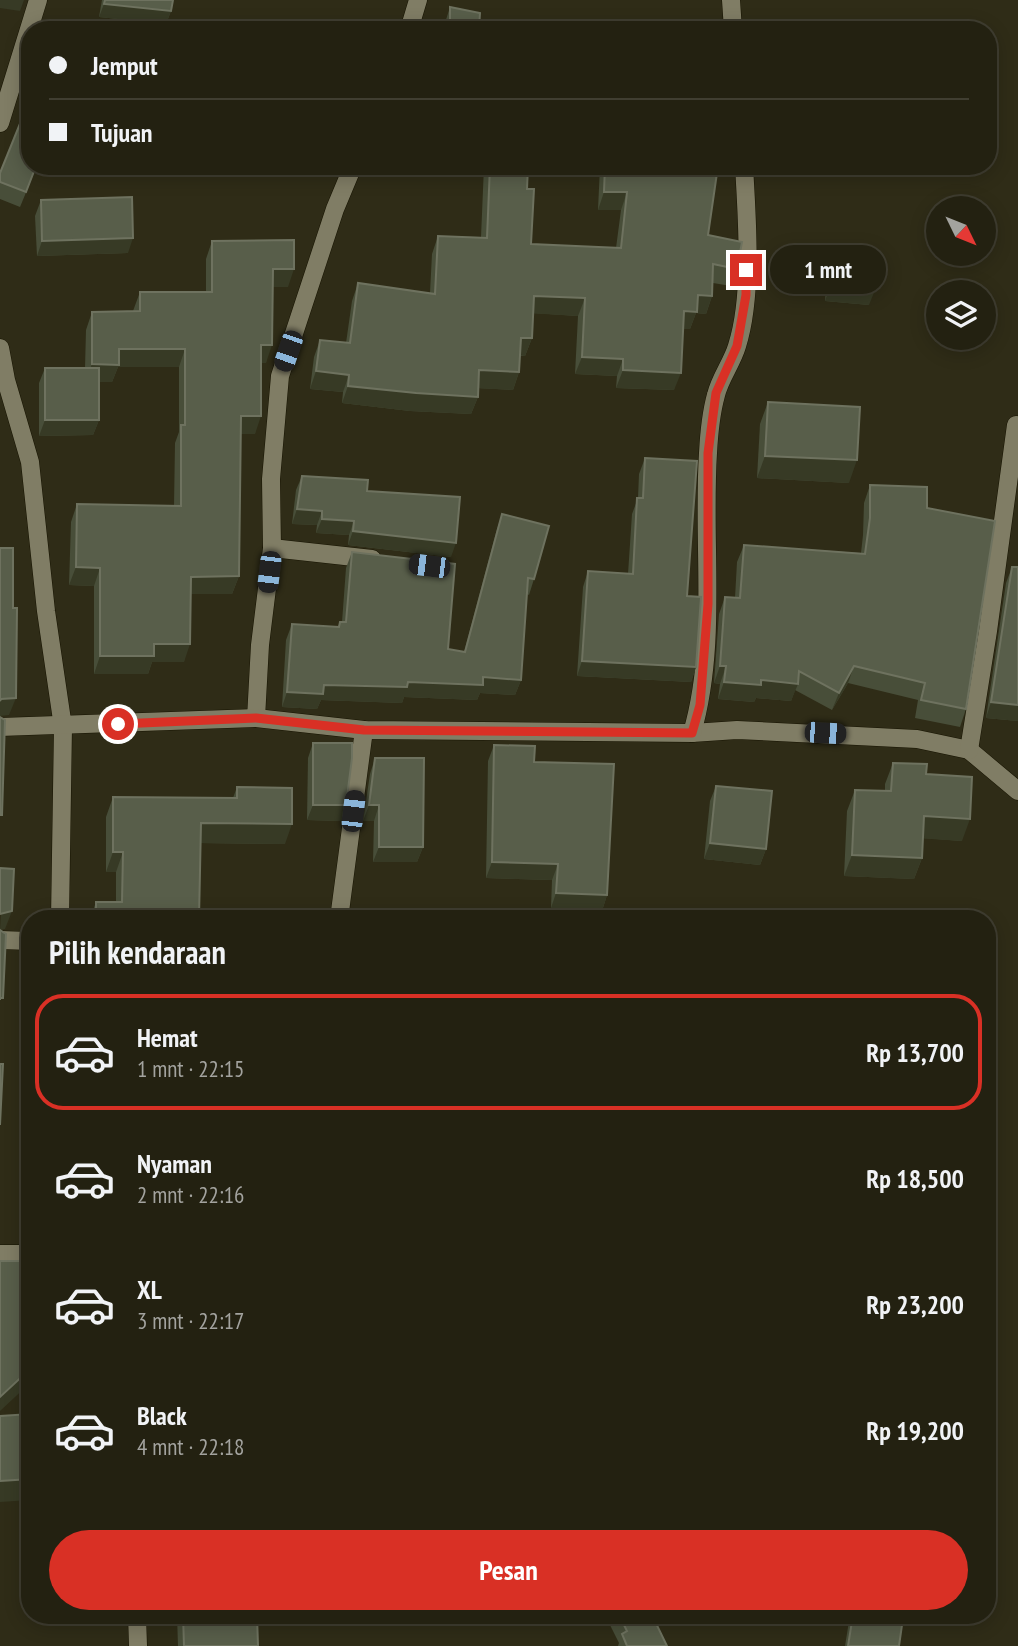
<!DOCTYPE html>
<html lang="id">
<meta charset="utf-8">
<style>
body{margin:0;font-family:"PT Sans Narrow",sans-serif;background:#2b291a;color:#f1f3f6;height:100vh;display:flex;flex-direction:column;font-size:26px;white-space:nowrap}
*{box-sizing:border-box;margin:0}
p{font-size:23px;color:#a3a39f}
.icon{flex:none;width:38px;height:38px;fill:none;stroke:currentColor;stroke-width:2;stroke-linecap:round;stroke-linejoin:round}
.map{position:relative;flex:1;overflow:hidden}
.drawer{position:absolute;left:21px;top:910px;width:975px;height:714px;display:flex;flex-direction:column;background:#232111;border-radius:28px;box-shadow:0 4px 18px #0003,0 0 0 2px #403e31}
.drawer>*{flex:none}
.guide{position:absolute;left:21px;top:21px;width:976px;height:154px;border-radius:28px;box-shadow:0 4px 18px #0003,0 0 0 2px #403e31;display:grid;align-content:center;height:154px;padding:0 28px;background:#232111}
.needle{width:46px;rotate:133deg}
.fabs{position:absolute;left:926px;top:196px;display:grid;gap:14px}
.fabs a{display:grid;place-items:center;width:70px;height:70px;border-radius:50%;background:#232111;box-shadow:0 4px 18px #0003,0 0 0 2px #403e31;font-size:35px}
.end{position:absolute;width:32px;height:32px;margin:-16px;border:9px solid #d93025;background:#fff;box-shadow:0 0 0 4px #fff}
.from{border-radius:50%}
.bubble{position:absolute;height:49px;border-radius:24px;background:#232111;box-shadow:0 4px 18px #0003,0 0 0 2px #403e31;font-size:23px;font-weight:600;line-height:49px;text-align:center}
.car{position:absolute;width:21px;height:42px;margin:-21px -10px;border-radius:9px;box-shadow:0 0 5px 2px #0007;background:linear-gradient(#222 24%,#8ab4d8 0 40%,#222 0 76%,#8ab4d8 0 86%,#222 0)}
.guide b{display:flex;align-items:center;gap:24px;height:66px;font-size:26px}
.guide b+b{border-top:2px solid #403e31}
.guide i{width:18px;height:18px;background:#f1f3f6}
ul{padding:0;list-style:none}
li{display:flex;align-items:center;gap:21px;height:116px;margin:0 14px 10px;padding:0 14px;border:4px solid transparent;border-radius:28px}
li div{flex:1}
li b{display:block;font-size:26px}
li em{font-style:normal;font-weight:600}
li.on{border-color:#d93025}
li>.icon{width:63px;height:63px;stroke-width:1.5}
h2{padding:0 28px;font-size:32px;line-height:84px}
.primary-button{display:flex;gap:14px;margin-top:auto;padding:14px 28px}
.primary-button a{flex:1;height:80px;border-radius:42px;background:#d93025;color:#fff;font-size:28px;font-weight:600;line-height:80px;text-align:center}
.map>svg:first-child{display:block}
</style>
<div class="map">
<svg width="1018" height="1646" viewBox="0 0 1018 1646">
<rect width="100%" height="100%" fill="#2f2c17"/>
<g fill="none" stroke-linecap="round" stroke-linejoin="round">
<g stroke="#171402" stroke-width="19">
<g id="minor">
<path d="M731 0 733 30"/>
<path d="M409 30 418 0"/>
<path d="M0 123 38 0"/>
<path d="M0 348 6 380 30 462 46 611 63 727 60 919"/>
<path d="M272 548 372 559"/>
<path d="M256 718 260 645 272 548 271 479 280 376 335 209 353 166"/>
<path d="M0 727 256 718 364 730 692 733 737 730 917 739 969 750 1018 791"/>
<path d="M692 733C718 643 702 546 708 453 709 434 711 413 716 395 720 378 732 363 737 346 753 296 747 218 744 166"/>
<path d="M969 750 988 631 1016 425"/>
<path d="M339 919 364 730"/>
<path d="M0 940 30 941"/>
<path d="M0 1254H30"/>
<path d="M137 1615 138 1646"/>
</g>
</g>
<use href="#minor" stroke="#807d65" stroke-width="18"/>
</g>
<g fill="#484e39">
<path d="M102 0H173L171 11 166 24 99 17Z"/>
<path d="M450 7 479 29 486 30H435L437 23H445Z"/>
<path d="M30 166H37L20 207 0 199V173Z"/>
<path d="M484 166H528L527 189 531 244 616 248 621 210H598L600 166H718L708 235 737 269 731 286 713 283 712 296 706 314 696 313 690 329H683L674 390 616 388 617 376 575 374 578 316 533 313 532 338 525 356H520L519 372 513 390 478 388V397L471 414 410 411 342 403 343 392 310 389 314 357 320 340 346 343 352 301 358 283 430 293 432 254 438 236 481 237Z"/>
<path d="M41 200 128 253 37 256 35 216Z"/>
<path d="M212 241 288 287H273L266 363H261L255 434H241L239 576 232 594H191L184 662H152L148 674H94V586L69 585 71 522 77 504 174 506 175 443 179 432V367H118L112 382H99V420L93 435 39 436V383L45 368H85L86 330 92 312 133 311 140 292H206V259Z"/>
<path d="M834 249 869 305 825 301 828 264Z"/>
<path d="M768 402 849 483 757 478 760 424Z"/>
<path d="M645 458 687 596 696 667 691 682 577 676 583 587 588 571 628 574 632 514 638 498 639 474Z"/>
<path d="M302 476 367 491 451 557 348 545 349 535 316 533 317 525 292 524 296 490Z"/>
<path d="M870 485 927 508 966 709 960 727 915 718 918 700 848 683 832 710 795 690 791 701 756 698 754 702 718 699 720 684 714 683 719 614 725 597 735 598 737 562 744 545 861 553 863 535 864 503Z"/>
<path d="M502 514 534 579 529 595 527 594 521 680 515 695 480 693 477 700 404 697 402 703 321 700 317 709 282 707 286 640 292 624 338 627 340 622H342L346 568 352 552 448 649 464 652 497 529Z"/>
<path d="M1012 567 1018 721 986 718 1006 583Z"/>
<path d="M313 743 346 805 341 821 307 820 308 758Z"/>
<path d="M494 745 534 762 607 895 602 911 551 908 552 880 486 878 488 761Z"/>
<path d="M375 758 423 847 417 862H373L374 821H363L370 774Z"/>
<path d="M893 763 926 774 962 841 923 838 922 858 914 879 844 876 847 811 855 790 885 791V784Z"/>
<path d="M716 786 766 849 760 865 704 859 710 801Z"/>
<path d="M237 787 285 844 201 843 199 919H90L96 902H116V872H106V817L113 797 233 798Z"/>
<path d="M177 1615H257L258 1646H178Z"/>
<path d="M605 1615H652L667 1646H618L619 1643Z"/>
<path d="M850 1615H888L899 1646H845Z"/>
</g>
<g fill="#373a25">
<path d="M0 0H24L20 11 0 8Z"/>
<path d="M104 4 171 11 166 24 99 17Z"/>
<path d="M604 192H627L621 210H598Z"/>
<path d="M133 238 128 253 37 256 42 241Z"/>
<path d="M273 269H294L288 287H266Z"/>
<path d="M830 286 875 290 869 305 825 301Z"/>
<path d="M698 295 712 296 706 314 696 313 690 329H678L684 311Z"/>
<path d="M534 296 585 298 578 316 527 313Z"/>
<path d="M521 338H532L525 356 515 355Z"/>
<path d="M261 345H272L266 363H254Z"/>
<path d="M119 349H185L179 367H118L112 382H85L92 364Z"/>
<path d="M582 357 623 359 617 376 575 374Z"/>
<path d="M479 370 519 372 513 390 473 388Z"/>
<path d="M623 370 681 373 674 390 616 388Z"/>
<path d="M316 371 349 375 343 392 310 389Z"/>
<path d="M348 386 478 397 471 414 410 411 342 403Z"/>
<path d="M241 416H261L255 434H234Z"/>
<path d="M45 420H99L93 435 39 436Z"/>
<path d="M765 456 857 460 849 483 757 478Z"/>
<path d="M297 509 322 511 317 525 292 524Z"/>
<path d="M322 519 354 521 349 535 316 533Z"/>
<path d="M353 531 456 543 451 557 348 545Z"/>
<path d="M76 567 100 568 94 586 69 585Z"/>
<path d="M239 576 232 594H184L191 577Z"/>
<path d="M154 644H190L184 662H152L148 674H94L100 656Z"/>
<path d="M582 661 696 667 691 682 577 676Z"/>
<path d="M720 666H726L720 684 714 683Z"/>
<path d="M854 666 848 683 832 710 839 693Z"/>
<path d="M483 677 521 680 515 695 480 693 477 700 404 697 402 703 321 700 317 709 282 707 287 692 324 685 408 682Z"/>
<path d="M761 680 798 684 791 701 756 698 754 702 718 699 724 682Z"/>
<path d="M16 698 9 715 0 716V701L1 699Z"/>
<path d="M991 702 1018 705V721L986 718Z"/>
<path d="M313 805H346L341 821 307 820Z"/>
<path d="M369 805H379L374 821H363Z"/>
<path d="M924 816 970 819 962 841 916 838Z"/>
<path d="M201 823 292 824 285 844 194 843Z"/>
<path d="M710 843 766 849 760 865 704 859Z"/>
<path d="M379 847H423L417 862H373Z"/>
<path d="M113 852H123L116 872H106Z"/>
<path d="M852 855 922 858 914 879 844 876Z"/>
<path d="M492 862 558 864 552 880 486 878Z"/>
<path d="M556 893 607 895 602 911 551 908Z"/>
<path d="M12 911 5 929 0 930 1 913Z"/>
<path d="M30 1369V1383L0 1411V1397Z"/>
<path d="M30 1479V1500L0 1502V1481Z"/>
</g>
<g fill="#585e4a" stroke="#6e725f" stroke-width="2">
<path d="M105 0H173L171 11 104 4Z"/>
<path d="M450 7 480 13 479 29 486 30H437V23H450Z"/>
<path d="M555 24 600 26V30H555Z"/>
<path d="M30 99V166H36L26 192 0 182V173Z"/>
<path d="M490 166H528L527 189H534L531 244 621 248 627 192H604L605 166H718L708 235 742 242 737 269 713 264 712 296 698 295 697 312 684 311 681 373 623 370V359L582 357 585 298 534 296 532 338H521L519 372 479 370 478 397 416 393 348 386 349 375 316 371 320 340 350 343 358 283 435 294 438 236 487 238Z"/>
<path d="M132 197 133 238 42 241 41 200Z"/>
<path d="M294 240V269H273L272 345H261V416H241L239 576 191 577 190 644H154V656H100V568L76 567 77 504 181 506V425H185V349H119V365L92 364V312L140 311V292H212V241Z"/>
<path d="M834 249 878 253 875 290 830 286Z"/>
<rect x="45" y="368" width="54" height="52"/>
<path d="M768 402 860 407 857 460 765 456Z"/>
<path d="M645 458 697 461 687 596 701 597 696 667 582 661 588 571 633 574 637 498H643Z"/>
<path d="M302 476 368 480 367 491 460 497 456 543 353 531 354 521 322 519V511L297 509Z"/>
<path d="M870 485 927 487V508L995 521 966 709 921 700 925 683 854 666 839 693 799 671 798 684 761 680V685L724 682 726 666H720L725 597 740 598 744 545 865 554 870 518Z"/>
<path d="M502 514 549 526 534 579 528 578 521 680 483 677V685L408 682 407 687 324 685 323 694 287 692 292 624 339 627 340 622H346L352 552 455 564 448 649 465 652Z"/>
<path d="M0 548H13V608H17L16 698 1 699 0 701Z"/>
<path d="M1012 567H1018V705L991 702Z"/>
<path d="M0 717 5 720 2 815H0Z"/>
<path d="M313 743H352V758L346 805H313Z"/>
<path d="M494 745 535 746 534 762 614 764 607 895 556 893 558 864 492 862Z"/>
<path d="M375 758H424L423 847H379V805H369Z"/>
<path d="M893 763 927 764 926 774 972 777 970 819 924 816 922 858 852 855 855 790 891 791Z"/>
<path d="M716 786 772 791 766 849 710 843Z"/>
<path d="M237 787 292 788V824L201 823 199 919H96V902H122L123 852H113V797L237 798Z"/>
<path d="M0 868 14 869 12 911 0 914Z"/>
<path d="M0 930 6 934 3 998H0V1000Z"/>
<path d="M0 1064H3L0 1125Z"/>
<path d="M0 1261H24V1327L30 1333V1369L0 1397Z"/>
<path d="M30 1414V1479L0 1481V1416Z"/>
<path d="M183 1615H257L258 1646H184Z"/>
<path d="M619 1615H652L667 1646H627L622 1634 627 1631Z"/>
<path d="M853 1615H888L903 1618 899 1646H848Z"/>
</g>
<g fill="none" stroke-linecap="round" stroke-linejoin="round">
<path stroke="#d93025" stroke-width="9" d="M118 724 256 718 364 730 692 733 700 705 708 604V453L716 393 737 346 746 295V270"/>
</g>
</svg>
<div class="fabs">
<a><svg class="needle" viewBox="-14 -14 28 28"><path d="M0-13l5 13h-10z" fill="#e53935"/><path d="M0 13l5-13h-10z" fill="#a3a39f"/></svg></a>
<a><svg class="icon" aria-label="layers" viewBox="0 0 24 24"><path d="M12 4l9 5-9 5-9-5zM3 14l9 5 9-5"/></svg></a>
</div>
<i class="end from" style="left:118px;top:724px"></i>
<i class="end" style="left:746px;top:270px"></i>
<div class="bubble" style="left:770px;top:245px;width:116px">1 mnt</div>
<i class="car" style="left:288px;top:351px;rotate:199deg"></i>
<i class="car" style="left:429px;top:566px;rotate:277deg"></i>
<i class="car" style="left:269px;top:572px;rotate:187deg"></i>
<i class="car" style="left:825px;top:733px;rotate:93deg"></i>
<i class="car" style="left:353px;top:811px;rotate:7deg"></i>
<div class="guide">
<b><i class="from"></i>Jemput</b>
<b><i></i>Tujuan</b>
</div>
<section class="drawer">
<h2>Pilih kendaraan</h2>
<ul>
<li class="on"><svg class="icon" aria-label="car" viewBox="0 0 24 24"><path d="M5 17H2v-5l4-1 3-4h7l3 4 3 1v5h-3M9 17h6M6 11h13"/><circle cx="7" cy="17" r="2"/><circle cx="17" cy="17" r="2"/></svg><div><b>Hemat</b><p>1 mnt · 22:15</p></div><em>Rp 13,700</em></li>
<li><svg class="icon" aria-label="car" viewBox="0 0 24 24"><path d="M5 17H2v-5l4-1 3-4h7l3 4 3 1v5h-3M9 17h6M6 11h13"/><circle cx="7" cy="17" r="2"/><circle cx="17" cy="17" r="2"/></svg><div><b>Nyaman</b><p>2 mnt · 22:16</p></div><em>Rp 18,500</em></li>
<li><svg class="icon" aria-label="car" viewBox="0 0 24 24"><path d="M5 17H2v-5l4-1 3-4h7l3 4 3 1v5h-3M9 17h6M6 11h13"/><circle cx="7" cy="17" r="2"/><circle cx="17" cy="17" r="2"/></svg><div><b>XL</b><p>3 mnt · 22:17</p></div><em>Rp 23,200</em></li>
<li><svg class="icon" aria-label="car" viewBox="0 0 24 24"><path d="M5 17H2v-5l4-1 3-4h7l3 4 3 1v5h-3M9 17h6M6 11h13"/><circle cx="7" cy="17" r="2"/><circle cx="17" cy="17" r="2"/></svg><div><b>Black</b><p>4 mnt · 22:18</p></div><em>Rp 19,200</em></li>
</ul>
<div class="primary-button"><a>Pesan</a></div>
</section>
</div>
